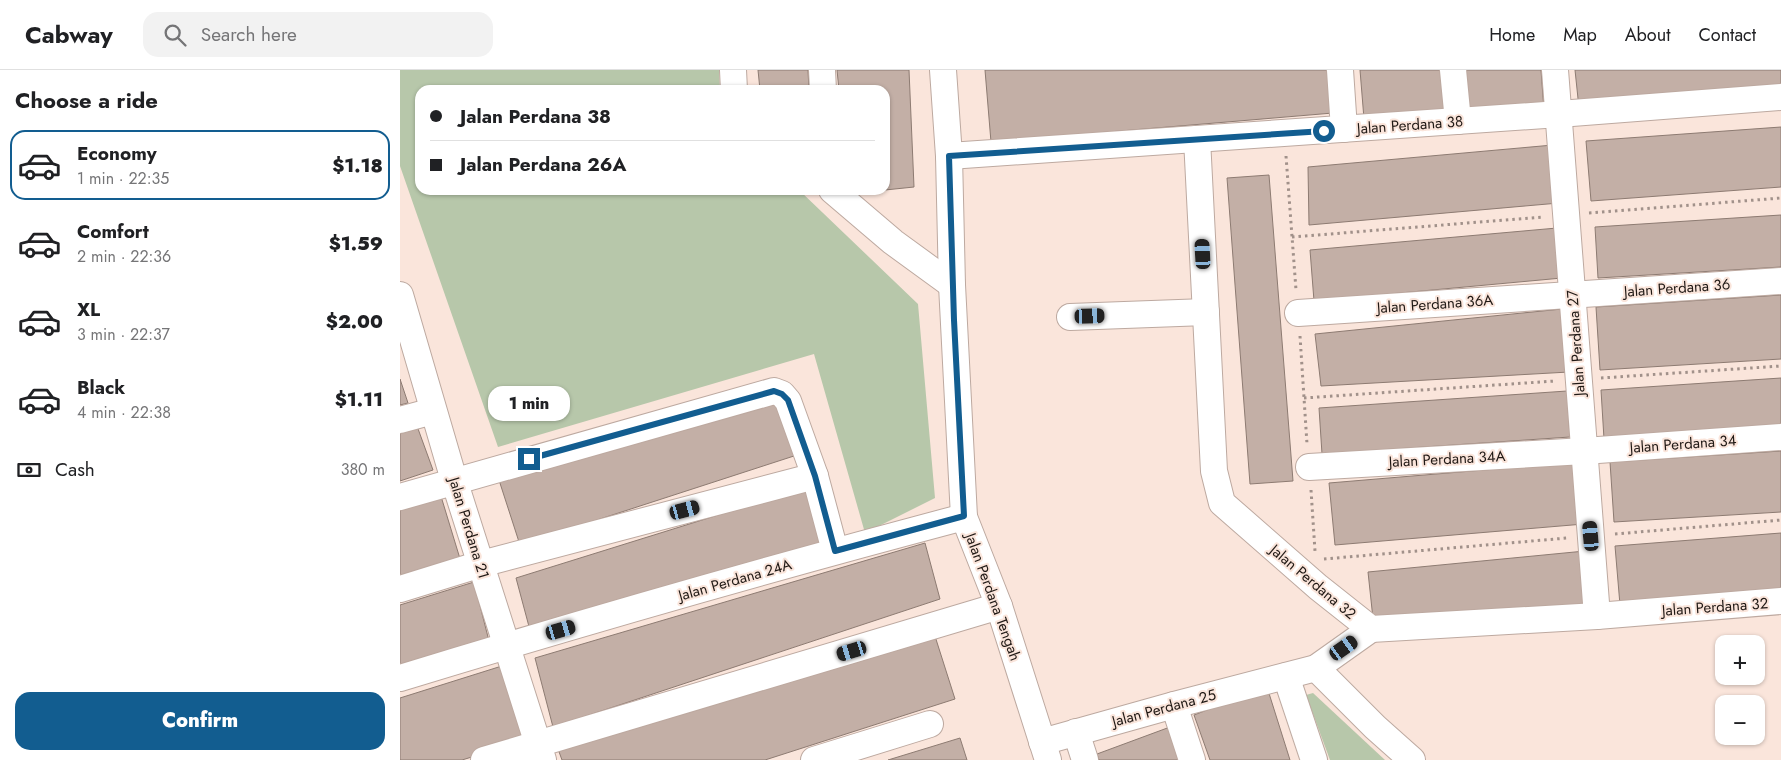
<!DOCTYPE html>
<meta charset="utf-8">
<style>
body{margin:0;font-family:Jost,sans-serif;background:#f2f2f2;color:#202124;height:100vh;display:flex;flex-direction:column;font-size:19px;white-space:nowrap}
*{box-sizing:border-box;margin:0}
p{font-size:16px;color:#757577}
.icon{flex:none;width:28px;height:28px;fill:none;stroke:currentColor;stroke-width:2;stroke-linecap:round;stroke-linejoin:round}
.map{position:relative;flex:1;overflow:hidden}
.drawer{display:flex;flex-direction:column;background:#fff;width:400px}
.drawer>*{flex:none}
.hud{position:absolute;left:15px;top:15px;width:475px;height:110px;border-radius:15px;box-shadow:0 1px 4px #0004;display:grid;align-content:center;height:110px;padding:0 15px;background:#fff}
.controls{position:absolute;left:1315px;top:565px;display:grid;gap:10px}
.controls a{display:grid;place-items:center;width:50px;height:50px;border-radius:10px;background:#fff;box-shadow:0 1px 4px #0004;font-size:25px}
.end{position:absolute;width:22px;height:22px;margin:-11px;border:6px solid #125d90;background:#fff;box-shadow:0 0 0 2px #fff}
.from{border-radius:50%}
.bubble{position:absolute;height:35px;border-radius:15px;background:#fff;box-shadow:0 1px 4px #0004;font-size:16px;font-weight:800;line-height:35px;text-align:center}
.car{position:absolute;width:15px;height:30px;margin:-15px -8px;border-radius:6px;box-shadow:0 0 4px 1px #0007;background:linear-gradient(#222 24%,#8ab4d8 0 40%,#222 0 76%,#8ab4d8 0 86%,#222 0)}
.hud b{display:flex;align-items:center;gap:18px;height:48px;font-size:19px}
.hud b+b{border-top:1px solid #e0e0e0}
.hud i{width:12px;height:12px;background:#202124}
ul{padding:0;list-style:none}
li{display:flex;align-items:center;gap:15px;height:70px;margin:0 10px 8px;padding:0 5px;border:2px solid transparent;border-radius:15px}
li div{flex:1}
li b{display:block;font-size:19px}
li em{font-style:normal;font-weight:800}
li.current{border-color:#125d90}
li>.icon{width:45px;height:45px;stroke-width:1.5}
h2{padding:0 15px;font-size:22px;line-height:60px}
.pay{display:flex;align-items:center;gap:12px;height:55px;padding:0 15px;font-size:19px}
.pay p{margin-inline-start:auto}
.action{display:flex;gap:10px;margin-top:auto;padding:10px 15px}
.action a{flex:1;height:58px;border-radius:15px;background:#125d90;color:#fff;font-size:20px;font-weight:800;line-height:58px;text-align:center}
header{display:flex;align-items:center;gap:30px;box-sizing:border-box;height:70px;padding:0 25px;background:#fff;border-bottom:1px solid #e0e0e0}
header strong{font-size:24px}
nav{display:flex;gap:28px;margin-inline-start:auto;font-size:18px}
.search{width:350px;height:45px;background:#f2f2f2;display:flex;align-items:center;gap:12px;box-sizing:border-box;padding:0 18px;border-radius:15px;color:#757577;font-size:19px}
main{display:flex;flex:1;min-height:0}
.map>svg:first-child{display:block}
</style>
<header>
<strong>Cabway</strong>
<div class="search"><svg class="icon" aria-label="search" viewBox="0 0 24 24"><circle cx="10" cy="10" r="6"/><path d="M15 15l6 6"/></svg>Search here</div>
<nav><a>Home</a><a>Map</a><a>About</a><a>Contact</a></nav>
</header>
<main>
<section class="drawer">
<h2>Choose a ride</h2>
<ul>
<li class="current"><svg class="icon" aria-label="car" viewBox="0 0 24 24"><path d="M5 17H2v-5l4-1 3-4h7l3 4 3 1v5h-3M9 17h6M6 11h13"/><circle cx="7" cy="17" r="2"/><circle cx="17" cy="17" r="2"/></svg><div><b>Economy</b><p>1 min · 22:35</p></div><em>$1.18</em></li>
<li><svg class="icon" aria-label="car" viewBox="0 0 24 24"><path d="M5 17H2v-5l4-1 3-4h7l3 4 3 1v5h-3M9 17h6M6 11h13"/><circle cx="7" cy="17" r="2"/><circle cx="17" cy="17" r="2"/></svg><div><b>Comfort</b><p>2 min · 22:36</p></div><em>$1.59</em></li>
<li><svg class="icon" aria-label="car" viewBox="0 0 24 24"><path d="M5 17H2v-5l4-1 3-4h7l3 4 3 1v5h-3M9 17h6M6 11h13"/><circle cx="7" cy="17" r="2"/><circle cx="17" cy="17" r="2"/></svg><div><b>XL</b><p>3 min · 22:37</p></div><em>$2.00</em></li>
<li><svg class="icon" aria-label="car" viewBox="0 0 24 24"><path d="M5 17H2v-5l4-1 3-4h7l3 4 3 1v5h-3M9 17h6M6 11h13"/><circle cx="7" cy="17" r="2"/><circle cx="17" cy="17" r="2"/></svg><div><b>Black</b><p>4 min · 22:38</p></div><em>$1.11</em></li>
</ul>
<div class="pay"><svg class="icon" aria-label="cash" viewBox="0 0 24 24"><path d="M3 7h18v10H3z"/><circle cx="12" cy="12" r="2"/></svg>Cash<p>380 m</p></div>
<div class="action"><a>Confirm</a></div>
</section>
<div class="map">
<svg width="1381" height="690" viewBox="0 0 1381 690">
<rect width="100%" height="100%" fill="#fae5db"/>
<g fill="#b7c7aa">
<path d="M0 0H319L320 20H20V120H399L518 234 535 428 465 463 414 284 98 377 0 96Z"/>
<path d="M913 623 985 690H930L906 625Z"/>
</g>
<g fill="#c3afa6" stroke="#8d7b72">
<path d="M358 0H408L409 20H360Z"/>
<path d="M437 0H509L514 117 485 120V20H439Z"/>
<path d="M585 0H930L933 43 591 72Z"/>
<path d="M960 0H1043L1046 42 964 49Z"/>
<path d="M1062 0H1141L1144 40 1066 47Z"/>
<path d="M1175 0H1381V21L1179 38Z"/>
<path d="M1381 57V117L1191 131 1186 71Z"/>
<path d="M1153 75 1159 133 909 155 908 97Z"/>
<path d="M869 105 893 411 850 414 827 108Z"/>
<path d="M1381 145V197L1198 208 1195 157Z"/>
<path d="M1157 158 1162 208 914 231 910 180Z"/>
<path d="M1381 225V289L1200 300 1196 237Z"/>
<path d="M1162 239 1169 302 921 316 915 264Z"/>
<path d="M1381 308V358L1204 369 1201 320Z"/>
<path d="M0 309 8 333 0 335Z"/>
<path d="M1167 321 1170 367 922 384 919 338Z"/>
<path d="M381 326 397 385 120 475 98 407Z"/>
<path d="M17 356 33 400 0 411V361Z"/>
<path d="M1381 381V442L1214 452 1210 392Z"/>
<path d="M1179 392 1184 454 935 475 929 413Z"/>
<path d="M408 417 422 475 131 564 116 508Z"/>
<path d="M40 423 61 492 0 510V436Z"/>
<path d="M1381 463V522L1220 535 1215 476Z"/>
<path d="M525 473 540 529 153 657 135 588Z"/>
<path d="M1185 481 1190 537 974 558 968 502Z"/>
<path d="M74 512 89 571 0 598V535Z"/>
<path d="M534 563 555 629 365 690H162L158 679Z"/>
<path d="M105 595 127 670 62 690H0V628Z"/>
<path d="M867 617 890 690H810L794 645Z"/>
<path d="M770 657 780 690H699L697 684Z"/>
<path d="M560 668 567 690H488Z"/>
</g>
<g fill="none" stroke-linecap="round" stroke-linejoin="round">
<g stroke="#bda9a0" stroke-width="28">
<g id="minor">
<path d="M333 0 334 20"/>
<path d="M422 0 423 20"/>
<path d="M543 0 549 86 552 215 564 447 599 536 648 690"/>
<path d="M940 0 944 59"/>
<path d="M1053 0 1058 51"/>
<path d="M1155 0 1197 546"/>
<path d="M797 69 814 401 822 433 918 517 971 559 1197 546 1381 531"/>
<path d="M549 86 1159 44 1381 27"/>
<path d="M432 120 493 172 552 215"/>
<path d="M0 225 54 410 143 690"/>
<path d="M898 243 1381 211"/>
<path d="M670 247 806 242"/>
<path d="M0 350 33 341"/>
<path d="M909 397 1184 381 1381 367"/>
<path d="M0 427 374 321 382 324 388 331 415 406 435 481"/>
<path d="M0 519 81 494 415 406"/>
<path d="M916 598 975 657 1012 690"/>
<path d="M886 606 914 690"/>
<path d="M0 608C187 551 375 497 564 447"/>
<path d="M774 635 792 690"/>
<path d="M676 662 685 690"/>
<path d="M642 672 774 635 916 598 971 559"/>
<path d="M84 690 599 536"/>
<path d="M414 690 530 654"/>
</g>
</g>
<g stroke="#a1918a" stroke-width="3" stroke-dasharray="2.5 4" stroke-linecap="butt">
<path d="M886 86 896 220"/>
<path d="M1189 143 1381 128"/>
<path d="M892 167 1143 147"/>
<path d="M900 266 907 374"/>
<path d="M1201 308 1381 296"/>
<path d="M904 328 1155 311"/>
<path d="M911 420 915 481"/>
<path d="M1215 464 1381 450"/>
<path d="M924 489 1167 468"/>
</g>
<use href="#minor" stroke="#fff" stroke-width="26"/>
</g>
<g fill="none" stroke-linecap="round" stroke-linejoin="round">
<path stroke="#125d90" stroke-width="6" d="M129 389 374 321 382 324 388 330 415 406 435 481 564 446 554 250 549 86 924 61"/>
</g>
<g text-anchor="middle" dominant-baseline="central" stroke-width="4" stroke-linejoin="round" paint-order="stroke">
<g font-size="15" fill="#201915" stroke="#fae5db">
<text transform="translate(1010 55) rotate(-4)">Jalan Perdana 38</text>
<text transform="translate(1277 218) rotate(-4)">Jalan Perdana 36</text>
<text transform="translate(1035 234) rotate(-4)">Jalan Perdana 36A</text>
<text transform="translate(1176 273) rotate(-94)">Jalan Perdana 27</text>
<text transform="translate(1283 374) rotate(-4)">Jalan Perdana 34</text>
<text transform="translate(1047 389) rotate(-3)">Jalan Perdana 34A</text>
<text transform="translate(69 458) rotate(73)">Jalan Perdana 21</text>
<text transform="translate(335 510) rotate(-16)">Jalan Perdana 24A</text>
<text transform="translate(913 512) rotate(40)">Jalan Perdana 32</text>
<text transform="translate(593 527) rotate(70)">Jalan Perdana Tengah</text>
<text transform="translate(1315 537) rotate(-4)">Jalan Perdana 32</text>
<text transform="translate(764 638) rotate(-15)">Jalan Perdana 25</text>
</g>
</g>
</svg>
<div class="controls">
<a>+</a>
<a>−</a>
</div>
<i class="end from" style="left:924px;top:61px"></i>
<i class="end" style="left:129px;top:389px"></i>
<div class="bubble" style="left:88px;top:316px;width:82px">1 min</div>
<i class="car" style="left:803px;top:184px;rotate:357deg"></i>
<i class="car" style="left:690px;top:246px;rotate:88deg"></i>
<i class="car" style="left:285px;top:440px;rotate:75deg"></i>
<i class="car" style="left:1191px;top:466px;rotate:355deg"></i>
<i class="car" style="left:161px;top:560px;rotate:74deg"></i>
<i class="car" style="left:944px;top:578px;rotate:55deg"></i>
<i class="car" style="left:452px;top:581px;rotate:253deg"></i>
<div class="hud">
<b><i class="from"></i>Jalan Perdana 38</b>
<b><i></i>Jalan Perdana 26A</b>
</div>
</div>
</main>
